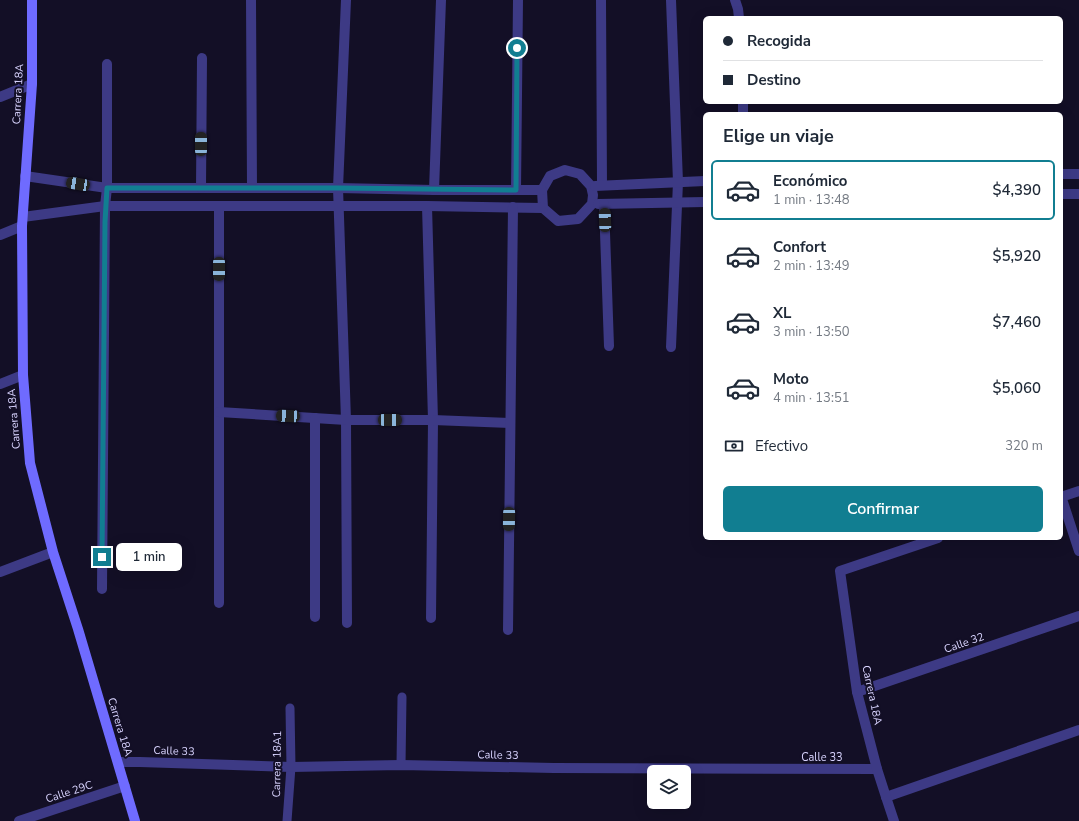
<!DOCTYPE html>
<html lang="es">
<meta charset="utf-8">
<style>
body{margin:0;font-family:"Nunito Sans",sans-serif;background:#f6f6f7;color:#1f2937;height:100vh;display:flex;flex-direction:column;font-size:15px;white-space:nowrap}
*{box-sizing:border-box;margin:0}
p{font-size:13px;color:#747a83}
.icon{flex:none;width:22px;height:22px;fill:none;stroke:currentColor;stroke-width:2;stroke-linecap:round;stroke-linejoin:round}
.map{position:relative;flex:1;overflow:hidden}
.sheet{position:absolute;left:703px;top:112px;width:360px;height:428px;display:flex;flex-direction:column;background:#fff;border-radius:6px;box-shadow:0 4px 16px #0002}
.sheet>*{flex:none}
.hud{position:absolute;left:703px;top:16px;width:360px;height:88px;border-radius:6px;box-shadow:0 4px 16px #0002;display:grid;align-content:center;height:88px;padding:0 20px;background:#fff}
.controls{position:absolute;left:647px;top:765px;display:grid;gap:8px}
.controls a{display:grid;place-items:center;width:44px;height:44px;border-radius:6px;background:#fff;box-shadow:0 4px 16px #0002;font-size:20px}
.end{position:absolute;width:18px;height:18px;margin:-9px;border:5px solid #117e91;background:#fff;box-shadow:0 0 0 2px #fff}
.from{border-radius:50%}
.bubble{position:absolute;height:28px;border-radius:6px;background:#fff;box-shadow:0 4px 16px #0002;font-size:13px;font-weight:600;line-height:28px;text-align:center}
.car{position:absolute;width:12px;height:24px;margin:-12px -6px;border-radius:5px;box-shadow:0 0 3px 1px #0007;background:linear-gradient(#222 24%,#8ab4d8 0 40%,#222 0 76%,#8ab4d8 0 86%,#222 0)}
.hud b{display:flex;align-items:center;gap:14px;height:38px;font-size:15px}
.hud b+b{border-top:1px solid #e0e1e3}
.hud i{width:10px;height:10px;background:#1f2937}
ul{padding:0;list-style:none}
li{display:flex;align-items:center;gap:12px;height:60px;margin:0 8px 6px;padding:0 12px;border:2px solid transparent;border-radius:6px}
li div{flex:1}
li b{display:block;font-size:15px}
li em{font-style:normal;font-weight:600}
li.current{border-color:#117e91}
li>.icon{width:36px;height:36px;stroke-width:1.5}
h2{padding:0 20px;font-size:18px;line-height:48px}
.pay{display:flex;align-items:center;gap:10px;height:44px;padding:0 20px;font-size:15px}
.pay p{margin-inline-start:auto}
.cta{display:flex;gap:8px;margin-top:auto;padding:8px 20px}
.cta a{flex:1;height:46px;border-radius:6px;background:#117e91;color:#fff;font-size:16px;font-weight:600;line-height:46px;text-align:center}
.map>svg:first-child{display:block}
</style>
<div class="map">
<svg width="1079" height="821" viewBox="0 0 1079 821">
<rect width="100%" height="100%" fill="#130f26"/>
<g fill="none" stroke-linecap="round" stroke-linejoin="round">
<g stroke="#3d3a85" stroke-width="9">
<path d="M401 765 402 697"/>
<path d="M287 821 291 767 290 708"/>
</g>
<g stroke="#3d3a85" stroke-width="10">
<path d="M251 0 252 188"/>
<path d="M346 0 338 188 346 420 347 623"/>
<path d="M601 0 602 185"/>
<path d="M671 0 678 182 671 347"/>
<path d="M735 0 738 9 739 18"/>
<path d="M0 97 32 84"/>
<path d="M743 102V114"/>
<path d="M565 170 580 174 591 186 593 195 592 204 578 219 558 221 543 208 542 190 550 176Z"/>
<path d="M1061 174H1079"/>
<path d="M25 176 107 188H338L434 190H542"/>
<path d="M595 186 705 181"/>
<path d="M201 188 202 58"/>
<path d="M434 190 441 0"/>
<path d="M516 190 518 0"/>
<path d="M1061 194H1079"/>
<path d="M598 204 705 202"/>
<path d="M604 204 609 346"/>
<path d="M219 206V603"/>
<path d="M427 206 433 420 431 618"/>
<path d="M23 217 105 206H427L543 208"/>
<path d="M0 235 22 226"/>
<path d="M0 384 23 375"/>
<path d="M219 412 346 420H433L510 423"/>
<path d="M1061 496 1079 551"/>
<path d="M1061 497 1079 491"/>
<path d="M0 572 53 552"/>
<path d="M102 589 105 206 107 188V64"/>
<path d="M315 617V418"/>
<path d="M508 630 513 207"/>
<path d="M857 692 1079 616"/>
<path d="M118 762H140L291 767 401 765 554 768 877 769"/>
<path d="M886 797 1079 730"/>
<path d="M19 821 125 786"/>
<path d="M894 821 886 797 877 769 857 692 840 571 938 538"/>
</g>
<path stroke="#6f6bff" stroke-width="10" d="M32 0V84L22 226 23 375 30 463 53 552 78 629 135 821"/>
</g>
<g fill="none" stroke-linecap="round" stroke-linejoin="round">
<path stroke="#117e91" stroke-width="5" d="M102 557 105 222 107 188H338L516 190 517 48"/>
</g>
<g text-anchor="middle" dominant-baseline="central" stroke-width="4" stroke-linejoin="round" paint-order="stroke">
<g font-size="11" fill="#d9d4ff" stroke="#130f26">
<text transform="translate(18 94) rotate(-87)">Carrera 18A</text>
<text transform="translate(14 419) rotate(-95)">Carrera 18A</text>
<text transform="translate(964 643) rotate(-19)">Calle 32</text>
<text transform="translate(872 695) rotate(78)">Carrera 18A</text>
<text transform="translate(120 727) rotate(73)">Carrera 18A</text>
<text transform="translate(174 751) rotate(2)">Calle 33</text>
<text transform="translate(498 755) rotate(1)">Calle 33</text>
<text x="822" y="757">Calle 33</text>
<text transform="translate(277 764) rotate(-89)">Carrera 18A1</text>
<text transform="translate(69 792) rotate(-18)">Calle 29C</text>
</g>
</g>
</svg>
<div class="controls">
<a><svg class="icon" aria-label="layers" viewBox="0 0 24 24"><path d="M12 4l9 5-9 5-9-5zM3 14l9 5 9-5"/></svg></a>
</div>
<i class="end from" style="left:517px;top:48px"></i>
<i class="end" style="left:102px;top:557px"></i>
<div class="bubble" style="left:116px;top:543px;width:66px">1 min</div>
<i class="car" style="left:201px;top:144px;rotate:0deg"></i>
<i class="car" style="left:78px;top:184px;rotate:279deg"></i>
<i class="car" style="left:605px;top:220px;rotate:358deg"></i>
<i class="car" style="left:219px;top:269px;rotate:180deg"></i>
<i class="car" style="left:288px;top:416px;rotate:273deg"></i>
<i class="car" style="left:390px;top:420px;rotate:90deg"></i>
<i class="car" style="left:509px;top:519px;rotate:181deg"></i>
<div class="hud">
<b><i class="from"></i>Recogida</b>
<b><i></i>Destino</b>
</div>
<section class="sheet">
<h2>Elige un viaje</h2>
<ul>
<li class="current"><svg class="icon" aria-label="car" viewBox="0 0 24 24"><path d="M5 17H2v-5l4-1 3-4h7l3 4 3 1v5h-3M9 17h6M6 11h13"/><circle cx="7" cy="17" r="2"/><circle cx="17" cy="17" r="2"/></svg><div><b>Económico</b><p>1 min · 13:48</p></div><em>$4,390</em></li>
<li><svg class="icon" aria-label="car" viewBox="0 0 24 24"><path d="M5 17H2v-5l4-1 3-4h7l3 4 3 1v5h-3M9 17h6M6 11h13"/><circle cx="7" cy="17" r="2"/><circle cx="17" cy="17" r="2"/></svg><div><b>Confort</b><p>2 min · 13:49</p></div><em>$5,920</em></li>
<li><svg class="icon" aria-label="car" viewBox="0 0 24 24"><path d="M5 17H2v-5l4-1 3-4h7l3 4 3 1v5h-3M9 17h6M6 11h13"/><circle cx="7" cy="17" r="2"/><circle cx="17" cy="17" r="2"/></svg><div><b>XL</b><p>3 min · 13:50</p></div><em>$7,460</em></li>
<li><svg class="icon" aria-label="car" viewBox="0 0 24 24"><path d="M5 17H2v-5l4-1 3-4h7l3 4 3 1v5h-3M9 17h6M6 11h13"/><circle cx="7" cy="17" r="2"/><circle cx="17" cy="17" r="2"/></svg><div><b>Moto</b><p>4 min · 13:51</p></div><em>$5,060</em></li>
</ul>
<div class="pay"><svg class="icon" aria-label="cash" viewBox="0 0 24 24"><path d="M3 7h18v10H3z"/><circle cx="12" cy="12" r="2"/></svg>Efectivo<p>320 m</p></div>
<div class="cta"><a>Confirmar</a></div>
</section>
</div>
